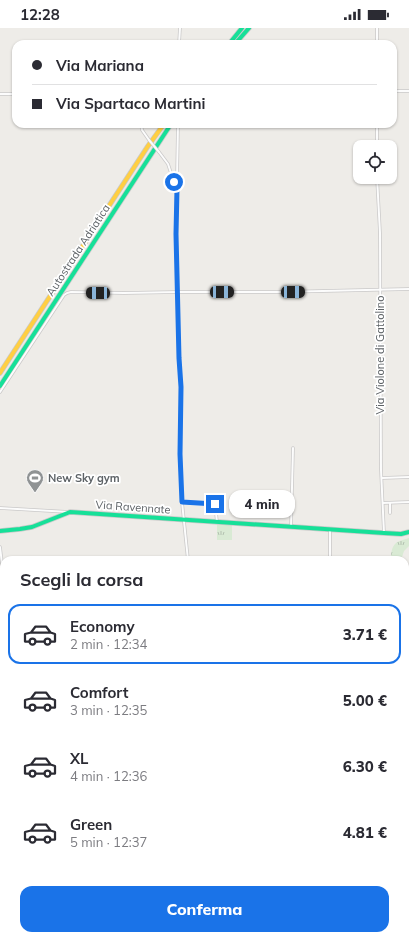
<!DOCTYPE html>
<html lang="it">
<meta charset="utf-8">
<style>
body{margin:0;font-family:Mulish,sans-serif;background:#f7f7f7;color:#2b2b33;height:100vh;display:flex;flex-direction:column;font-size:15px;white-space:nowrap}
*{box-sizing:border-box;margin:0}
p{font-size:13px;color:#7c7c81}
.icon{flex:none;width:22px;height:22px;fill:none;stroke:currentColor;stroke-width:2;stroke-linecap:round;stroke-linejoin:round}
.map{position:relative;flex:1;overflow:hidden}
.drawer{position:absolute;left:0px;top:528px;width:409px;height:384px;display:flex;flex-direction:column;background:#fff;border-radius:12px 12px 0 0;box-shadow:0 1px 3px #0004}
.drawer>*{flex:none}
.top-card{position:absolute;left:12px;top:12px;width:385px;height:88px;border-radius:12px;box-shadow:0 1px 3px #0004;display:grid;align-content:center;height:88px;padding:0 20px;background:#fff}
.buttons{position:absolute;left:353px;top:112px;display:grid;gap:8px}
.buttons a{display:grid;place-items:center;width:44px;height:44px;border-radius:8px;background:#fff;box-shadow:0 1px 3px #0004;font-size:20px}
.end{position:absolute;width:18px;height:18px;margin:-9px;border:5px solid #1a73e8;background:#fff;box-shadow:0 0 0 2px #fff}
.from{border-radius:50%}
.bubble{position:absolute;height:28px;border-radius:12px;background:#fff;box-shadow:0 1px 3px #0004;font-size:13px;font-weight:800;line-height:28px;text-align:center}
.car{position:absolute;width:12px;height:24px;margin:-12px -6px;border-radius:5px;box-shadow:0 0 3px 1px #0007;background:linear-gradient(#222 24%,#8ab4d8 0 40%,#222 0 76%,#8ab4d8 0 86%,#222 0)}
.top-card b{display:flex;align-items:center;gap:14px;height:38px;font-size:15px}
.top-card b+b{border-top:1px solid #e1e1e2}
.top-card i{width:10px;height:10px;background:#2b2b33}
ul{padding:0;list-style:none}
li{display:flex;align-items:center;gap:12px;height:60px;margin:0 8px 6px;padding:0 12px;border:2px solid transparent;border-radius:12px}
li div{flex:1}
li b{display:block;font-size:15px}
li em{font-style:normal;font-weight:800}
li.on{border-color:#1a73e8}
li>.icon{width:36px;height:36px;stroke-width:1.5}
h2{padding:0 20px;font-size:18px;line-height:48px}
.action{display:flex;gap:8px;margin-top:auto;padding:8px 20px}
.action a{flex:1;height:46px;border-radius:12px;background:#1a73e8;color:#fff;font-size:16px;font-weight:800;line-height:46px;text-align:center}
.status{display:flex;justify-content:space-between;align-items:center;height:28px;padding:0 20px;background:#fff;direction:ltr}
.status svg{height:11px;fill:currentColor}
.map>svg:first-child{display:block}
</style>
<div class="status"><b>12:28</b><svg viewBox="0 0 49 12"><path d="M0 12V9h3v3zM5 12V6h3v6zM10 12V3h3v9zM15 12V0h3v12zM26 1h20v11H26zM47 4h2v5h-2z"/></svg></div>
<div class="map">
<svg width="409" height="912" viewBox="0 0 409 912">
<defs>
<pattern id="grass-tufts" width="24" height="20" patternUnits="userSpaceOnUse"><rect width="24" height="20" fill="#d9ead4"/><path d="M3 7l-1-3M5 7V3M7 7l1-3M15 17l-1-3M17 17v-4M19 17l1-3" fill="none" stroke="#b3c1b0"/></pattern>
</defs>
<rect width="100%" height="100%" fill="#eeece8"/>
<g fill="url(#grass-tufts)">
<path d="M217 496 232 497V512H217Z"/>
<path d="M409 510V518L404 523 401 532H391C391 527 391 519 396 515 398 513 406 511 409 510Z"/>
</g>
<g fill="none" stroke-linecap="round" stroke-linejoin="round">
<g stroke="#cac9c9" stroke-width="3.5">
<g id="street">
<path d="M377 0V16"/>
<path d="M179 16 180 0"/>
<path d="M393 63H409"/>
<path d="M0 66H16"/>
<path d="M141 96 142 102 149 112"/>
<path d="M178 96 176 205 179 330 181 359 180 426 182 474 188 532"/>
<path d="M377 96V119"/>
<path d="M159 124 168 136 176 160"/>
<path d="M377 149 380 205 381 442 384 505"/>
<path d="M0 364 64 267 67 265 71 264 124 265 178 264H280L409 261"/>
<path d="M382 450 409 449"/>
<path d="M182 474 215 476 217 494"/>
<path d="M383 475 409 474"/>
<path d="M390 475V485"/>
<path d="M0 480 69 484"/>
<path d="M291 499 293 420"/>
<path d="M0 519 4 552"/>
<path d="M330 532V502"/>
<path d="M0 609 3 607 2 585 4 565"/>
<path d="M405 847 409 840"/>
<path d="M0 863 4 864"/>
<path d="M263 908 264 912"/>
<path d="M369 912 372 908"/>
</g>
</g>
<g stroke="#c9c9c9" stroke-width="5.5">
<g id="fast">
<path d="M229 16 242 0"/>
<path d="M235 16 249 0"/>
<path d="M0 358 171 96"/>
<path d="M0 503 20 501 32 499 70 484 384 505 401 506 409 504"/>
<path d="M0 908 9 911"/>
<path d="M333 912 335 908"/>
</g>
</g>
<g stroke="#c9c9c9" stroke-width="5.5">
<g id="slow">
<path d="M0 345 148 118 164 96"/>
<path d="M405 786 409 779"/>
</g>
</g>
<use href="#street" stroke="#fcfcfc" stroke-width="2"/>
<use href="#fast" stroke="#16e098" stroke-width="4"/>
<use href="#slow" stroke="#ffcf43" stroke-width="4"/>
<g stroke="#cac9c9" stroke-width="3.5" stroke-linecap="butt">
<path id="street-bridge" d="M149 112 159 124"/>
</g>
<g stroke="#c7b294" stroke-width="6" stroke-linecap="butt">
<path id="jam-bridge" d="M10 909 18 911"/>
</g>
<use href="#street-bridge" stroke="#fcfcfc" stroke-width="2"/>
<use href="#jam-bridge" stroke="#f24e42" stroke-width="4.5"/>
</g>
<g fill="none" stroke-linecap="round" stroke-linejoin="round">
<path stroke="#1a73e8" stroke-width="5" d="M174 154 177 161 176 206 179 330 181 359 180 426 182 474 215 476"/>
</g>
<defs>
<g id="stadium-pin" transform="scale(0.9)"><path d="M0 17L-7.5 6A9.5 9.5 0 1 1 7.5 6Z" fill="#909394" stroke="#fff"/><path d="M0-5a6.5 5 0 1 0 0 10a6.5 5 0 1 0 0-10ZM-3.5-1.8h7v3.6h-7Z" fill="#fff"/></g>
</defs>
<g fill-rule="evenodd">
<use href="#stadium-pin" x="35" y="450"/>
</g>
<g text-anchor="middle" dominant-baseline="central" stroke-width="3.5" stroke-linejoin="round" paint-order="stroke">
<g font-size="11" fill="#5e6367" stroke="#fff">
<text transform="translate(78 222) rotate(-57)">Autostrada Adriatica</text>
<text transform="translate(380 327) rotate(-90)">Via Violone di Gattolino</text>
<text transform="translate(133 479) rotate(4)">Via Ravennate</text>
</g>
<g font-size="11" font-weight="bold" fill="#5e6367" stroke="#fff" text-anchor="start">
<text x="48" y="450">New Sky gym</text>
</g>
</g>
</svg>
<div class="buttons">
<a><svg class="icon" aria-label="locate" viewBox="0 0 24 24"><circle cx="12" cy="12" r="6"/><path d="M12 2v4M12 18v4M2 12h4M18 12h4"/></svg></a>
</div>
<i class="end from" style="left:174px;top:154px"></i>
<i class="end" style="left:215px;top:476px"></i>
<div class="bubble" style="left:229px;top:462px;width:66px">4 min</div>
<i class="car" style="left:222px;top:264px;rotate:90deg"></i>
<i class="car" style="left:293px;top:264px;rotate:89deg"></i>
<i class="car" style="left:98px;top:265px;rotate:271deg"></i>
<div class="top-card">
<b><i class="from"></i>Via Mariana</b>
<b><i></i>Via Spartaco Martini</b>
</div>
<section class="drawer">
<h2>Scegli la corsa</h2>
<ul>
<li class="on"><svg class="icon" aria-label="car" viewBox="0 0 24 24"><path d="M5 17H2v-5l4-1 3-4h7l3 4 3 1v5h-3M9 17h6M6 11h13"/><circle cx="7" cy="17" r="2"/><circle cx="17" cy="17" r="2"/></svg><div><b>Economy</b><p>2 min · 12:34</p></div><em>3.71 €</em></li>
<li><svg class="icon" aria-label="car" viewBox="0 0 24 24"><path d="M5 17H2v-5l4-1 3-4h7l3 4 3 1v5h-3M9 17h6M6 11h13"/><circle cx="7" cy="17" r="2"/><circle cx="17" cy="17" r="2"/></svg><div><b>Comfort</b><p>3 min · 12:35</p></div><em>5.00 €</em></li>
<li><svg class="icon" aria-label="car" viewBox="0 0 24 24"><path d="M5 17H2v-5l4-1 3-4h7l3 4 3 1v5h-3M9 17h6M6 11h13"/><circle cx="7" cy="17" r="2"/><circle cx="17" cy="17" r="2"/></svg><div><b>XL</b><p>4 min · 12:36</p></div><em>6.30 €</em></li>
<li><svg class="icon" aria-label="car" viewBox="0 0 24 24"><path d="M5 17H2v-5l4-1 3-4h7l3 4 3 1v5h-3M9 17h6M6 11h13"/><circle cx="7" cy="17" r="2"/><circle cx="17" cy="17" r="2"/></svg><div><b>Green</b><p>5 min · 12:37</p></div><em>4.81 €</em></li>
</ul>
<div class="action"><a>Conferma</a></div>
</section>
</div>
